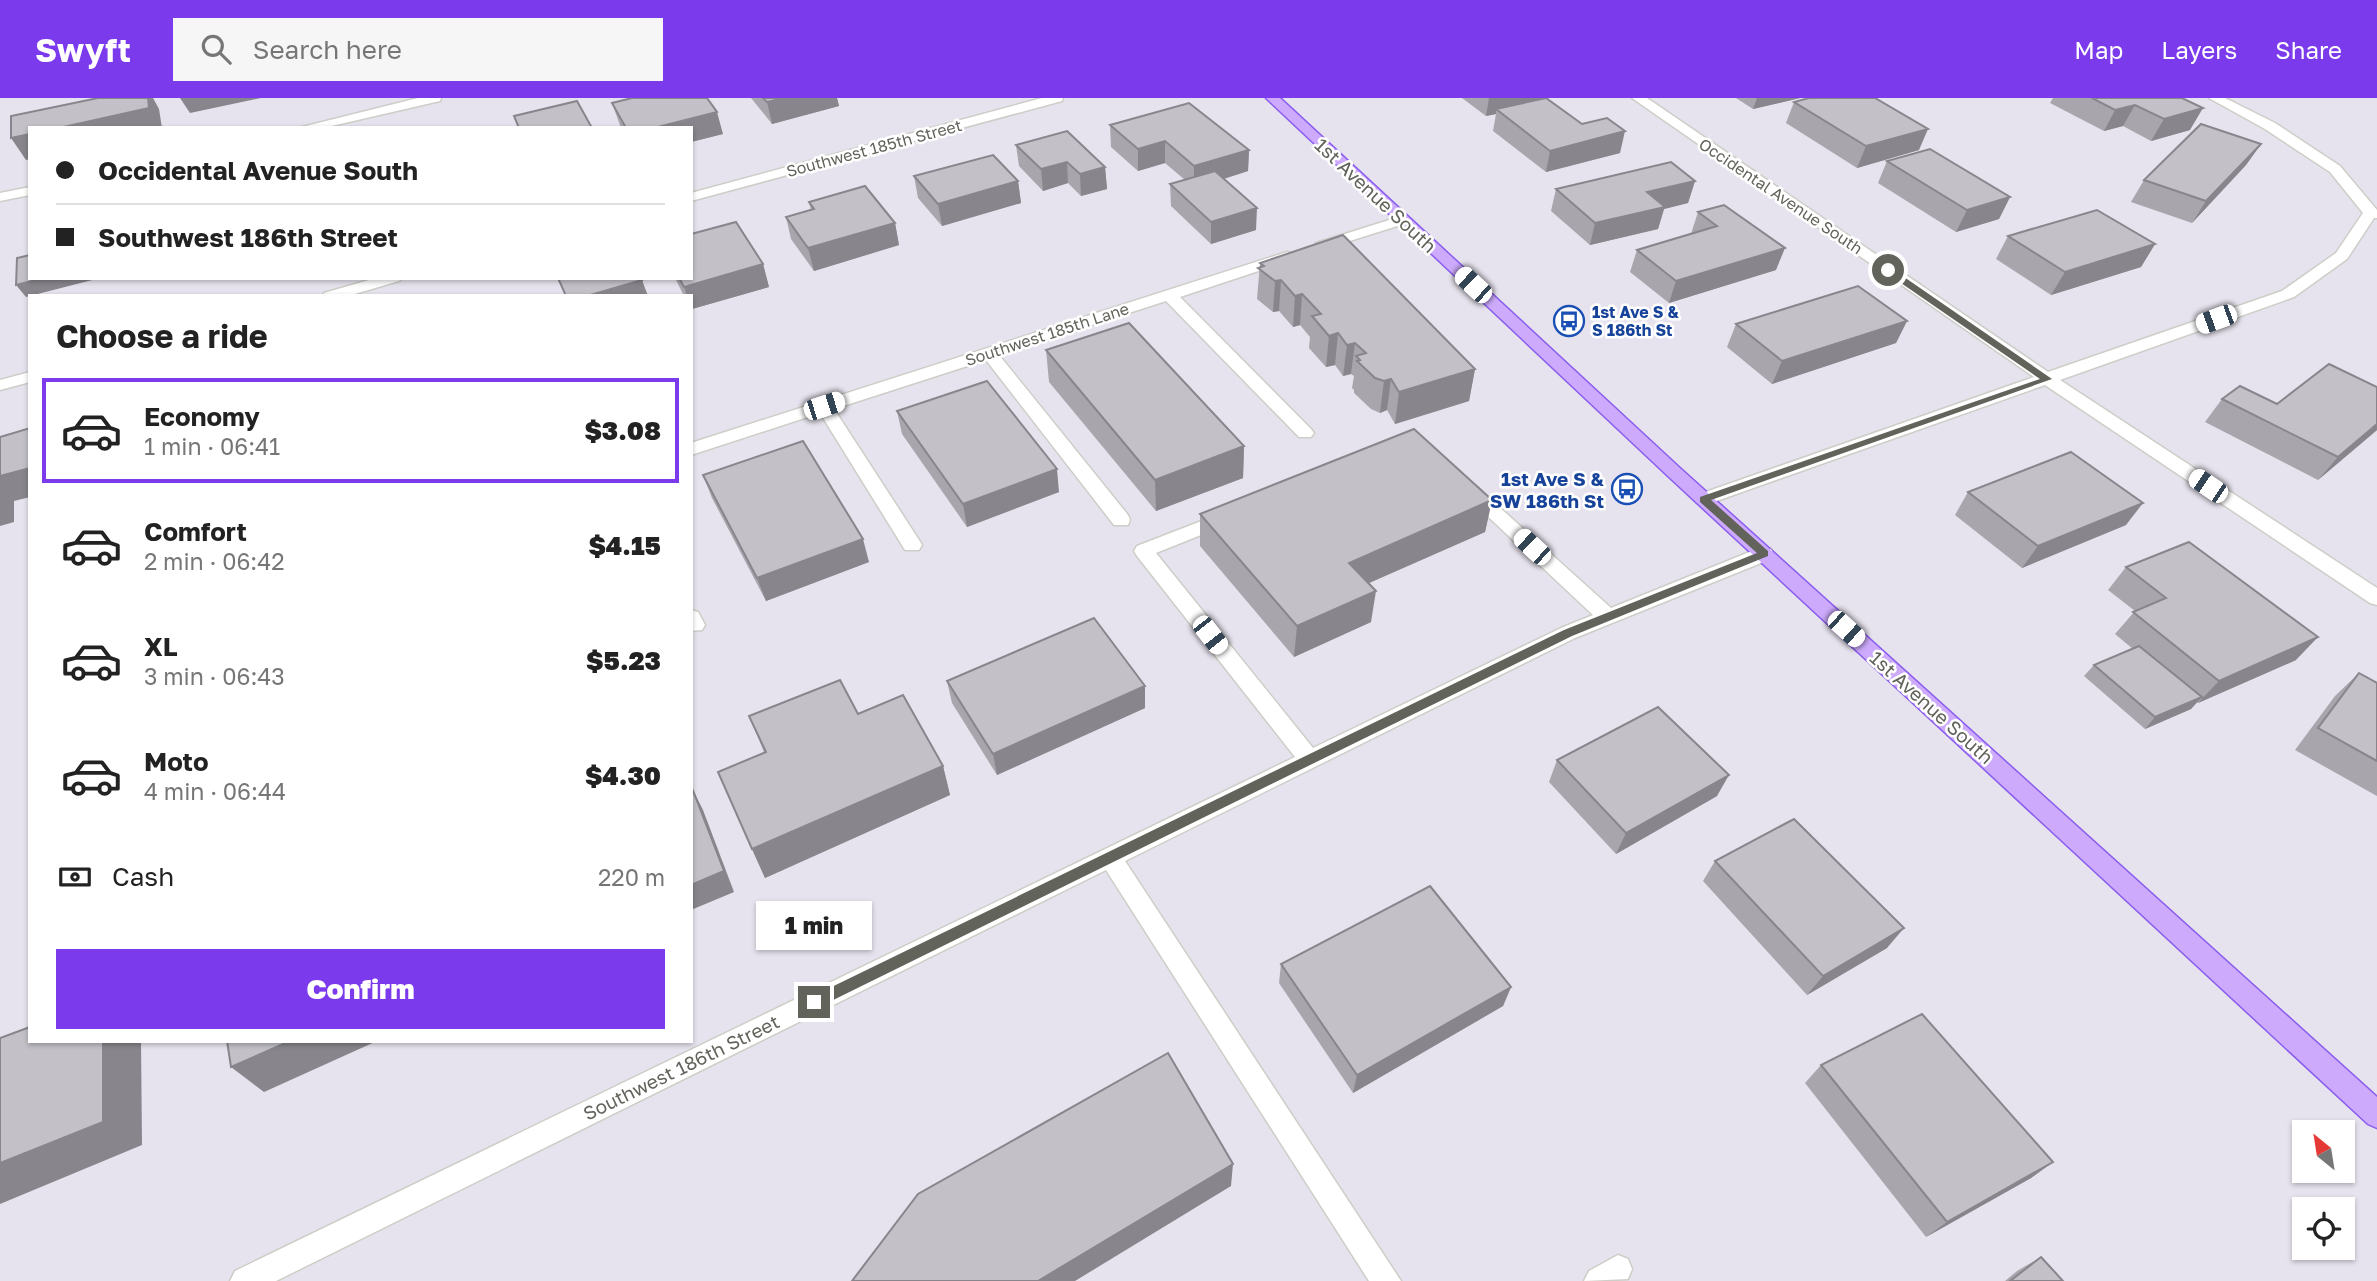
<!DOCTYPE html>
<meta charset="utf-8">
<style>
body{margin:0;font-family:"Golos Text",sans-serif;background:#f6f6f6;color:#222;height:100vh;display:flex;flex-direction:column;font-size:26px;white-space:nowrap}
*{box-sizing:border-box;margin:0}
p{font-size:23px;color:#767676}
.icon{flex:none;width:38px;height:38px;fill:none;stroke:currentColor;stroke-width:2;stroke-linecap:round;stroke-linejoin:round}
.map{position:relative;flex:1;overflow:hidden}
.drawer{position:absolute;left:28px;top:196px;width:665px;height:749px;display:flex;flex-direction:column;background:#fff;border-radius:0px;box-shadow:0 2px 5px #0004}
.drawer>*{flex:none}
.banner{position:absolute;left:28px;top:28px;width:665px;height:154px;border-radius:0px;box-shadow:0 2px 5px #0004;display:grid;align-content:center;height:154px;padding:0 28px;background:#fff}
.needle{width:46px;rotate:330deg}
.controls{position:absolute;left:2292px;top:1022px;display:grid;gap:14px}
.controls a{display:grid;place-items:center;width:63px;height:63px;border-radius:0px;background:#fff;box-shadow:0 2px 5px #0004;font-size:35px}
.end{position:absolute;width:32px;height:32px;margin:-16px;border:9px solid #62645b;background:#fff;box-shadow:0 0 0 4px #fff}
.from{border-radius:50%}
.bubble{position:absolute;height:49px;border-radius:0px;background:#fff;box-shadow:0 2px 5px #0004;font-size:23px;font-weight:800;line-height:49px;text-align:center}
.car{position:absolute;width:21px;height:42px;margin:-21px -10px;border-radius:9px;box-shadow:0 0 5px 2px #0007;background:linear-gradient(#fff 24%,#345 0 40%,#fff 0 76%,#345 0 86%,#fff 0)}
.banner b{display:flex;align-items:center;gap:24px;height:66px;font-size:26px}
.banner b+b{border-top:2px solid #e0e0e0}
.banner i{width:18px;height:18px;background:#222}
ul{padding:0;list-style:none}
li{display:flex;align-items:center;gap:21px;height:105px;margin:0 14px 10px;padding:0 14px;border:4px solid transparent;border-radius:0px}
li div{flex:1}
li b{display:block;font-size:26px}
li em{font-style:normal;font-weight:800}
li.on{border-color:#7c3aed}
li>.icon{width:63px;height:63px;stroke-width:1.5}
h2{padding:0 28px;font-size:32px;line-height:84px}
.pay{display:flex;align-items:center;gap:18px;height:77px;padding:0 28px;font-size:26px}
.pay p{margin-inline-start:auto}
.cta{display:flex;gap:14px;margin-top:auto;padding:14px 28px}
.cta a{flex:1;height:80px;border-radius:0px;background:#7c3aed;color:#fff;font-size:28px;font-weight:800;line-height:80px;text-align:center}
header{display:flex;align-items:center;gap:42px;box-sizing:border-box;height:98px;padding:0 35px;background:#7c3aed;color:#fff}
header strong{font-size:33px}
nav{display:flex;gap:38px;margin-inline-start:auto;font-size:24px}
.search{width:490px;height:63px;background:#f6f6f6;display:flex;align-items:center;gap:18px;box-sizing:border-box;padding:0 24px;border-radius:0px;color:#767676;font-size:26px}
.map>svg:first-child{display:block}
</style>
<header>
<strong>Swyft</strong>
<div class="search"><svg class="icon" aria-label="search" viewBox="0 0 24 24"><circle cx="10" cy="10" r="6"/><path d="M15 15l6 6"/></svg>Search here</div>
<nav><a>Map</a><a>Layers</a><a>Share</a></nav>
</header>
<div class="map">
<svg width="2377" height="1183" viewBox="0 0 2377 1183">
<rect width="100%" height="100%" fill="#e7e3ee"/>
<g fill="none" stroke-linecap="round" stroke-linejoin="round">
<g stroke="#cccec7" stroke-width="3">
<g id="minor">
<path d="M418 0H441L440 3 323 30H298Z"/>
<path d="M1042 0H1063L1062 3 691 103V95Z"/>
<path d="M1632 0H1647L2048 274 2282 193 2336 155 2363 115 2330 74 2265 31 2209 0H2225L2275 25 2340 68 2377 112V120H2374L2347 161 2294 199 2060 282 2377 490V507L2370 505 2045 287 1711 405H1697L1695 401 1697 397 2034 279Z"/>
<path d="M30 89V97L0 103V95Z"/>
<path d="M1402 118 1409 122 1407 125 1321 152 1314 148 1316 145Z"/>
<path d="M1287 154 1292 156 1295 159 1292 162 1180 199 1311 331 1314 335 1311 339H1299L1166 203 999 257 1128 417 1130 422 1128 427H1114L986 262 834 311 919 442 922 447 919 452H905L820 315 691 357V345Z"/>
<path d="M376 180H402L399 183 348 198H322L324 195Z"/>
<path d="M30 274V284L0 292V282Z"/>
<path d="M1471 387 1477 389 1611 510 1757 451H1771L1774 456 1771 461 1575 540 1125 763 1401 1183H1369L1106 772 276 1183H230L235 1173 1295 659 1137 458 1134 453 1137 448 1217 417H1231L1233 421 1231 425 1156 455 1313 650 1561 530 1593 517 1465 397 1462 393 1465 389Z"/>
<path d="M691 512 698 514 705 527 702 532 691 533Z"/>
<path d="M1618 1157 1628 1161 1632 1171 1628 1181 1584 1183 1589 1173Z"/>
</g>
</g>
<g stroke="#895ded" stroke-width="3">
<path id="major" d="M1266 0H1280L1681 371 2377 999V1030L2368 1026 1669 379Z"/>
</g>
<use href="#minor" fill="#fff" fill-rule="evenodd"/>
<use href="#major" fill="#cdaafc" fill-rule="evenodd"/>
</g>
<g fill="#a8a5ac">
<path d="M751 0H837L839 8 772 26Z"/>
<path d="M1462 0H1542L1620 55 1546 74 1493 33 1496 16 1486 18Z"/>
<path d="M1736 0H1800L1753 11Z"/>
<path d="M2053 0H2182L2190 32 2151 43 2123 28 2104 33 2050 5Z"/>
<path d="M1794 4 1919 52 1857 70 1786 25Z"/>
<path d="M612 5 723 36 691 44V30H621Z"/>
<path d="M1110 27 1249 52 1248 73 1224 81 1256 132 1211 146 1171 108 1170 86 1185 82 1165 65 1138 73 1111 49Z"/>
<path d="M2261 46 2246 67 2192 125 2131 104 2144 82Z"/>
<path d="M1016 47 1105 69 1107 91 1081 98 1068 85 1043 93 1019 68Z"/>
<path d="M1887 63 2010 99 1999 121 1956 134 1878 85Z"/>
<path d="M914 78 1018 83 1021 105 942 128 918 100Z"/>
<path d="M1695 83 1688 105 1664 111 1658 131 1590 147 1551 113 1556 91Z"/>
<path d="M809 104 895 125 899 147 814 173 791 141 786 119 811 112Z"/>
<path d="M1698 114 1776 172 1669 205 1630 174 1637 152 1691 136Z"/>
<path d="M2008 138 2155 146 2141 169 2051 197 1996 161Z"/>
<path d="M1260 165 1475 271 1469 303 1395 326 1387 312 1380 315 1371 311 1354 295V292L1352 290 1354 278 1351 276 1343 278 1335 267 1326 269 1309 250 1310 239 1300 227 1293 229 1279 213 1273 214 1257 201Z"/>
<path d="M763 166 769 189 692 211 691 198H684L675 180H691Z"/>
<path d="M1907 223 1896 245 1772 286 1727 249 1736 226Z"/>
<path d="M1046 252 1244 348 1243 380 1156 413 1049 284Z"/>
<path d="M2377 289V332L2318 382 2205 324 2222 301 2277 306Z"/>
<path d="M897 313 1059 394 967 429 902 336Z"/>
<path d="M703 377 869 464 766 503 712 400Z"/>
<path d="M1968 394 2126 427 2022 470 1955 417Z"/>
<path d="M1492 402 1485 434 1369 485 1371 524 1294 559 1200 448V416Z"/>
<path d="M2126 469 2296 562 2198 605 2197 604 2191 611 2145 631 2084 578 2094 567 2133 551 2115 536 2135 513 2108 492Z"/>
<path d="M2359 575 2377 585V698L2295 652 2335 598Z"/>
<path d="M947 583 1145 588V610L997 677 952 605Z"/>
<path d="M858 616 943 668 950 697 765 780 752 751 764 654 749 618Z"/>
<path d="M1557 662 1717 698 1616 756 1549 684Z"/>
<path d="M1715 763 1887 850 1807 897 1703 783Z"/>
<path d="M1281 866 1511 889 1503 908 1353 995 1279 885Z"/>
<path d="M1821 967 2053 1064 2031 1080 1926 1139 1805 985Z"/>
<path d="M2041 1159 2063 1183H2005L2017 1173Z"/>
</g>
<g fill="#88868c">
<path d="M148 0H153L159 11 162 30H59Z"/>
<path d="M180 0H261L190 15Z"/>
<path d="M784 0H837L839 8 772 26 767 4Z"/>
<path d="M1489 0H1542L1496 11V16L1486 18Z"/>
<path d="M1757 0H1800L1753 11Z"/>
<path d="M2135 7 2123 28 2104 33 2115 12Z"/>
<path d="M2203 10 2190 32 2151 43 2164 21Z"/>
<path d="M717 14 723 36 691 44V30H654Z"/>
<path d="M1928 31 1919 52 1857 70 1866 48Z"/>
<path d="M1625 33 1620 55 1546 74 1550 53Z"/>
<path d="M30 36V61L26 62 11 40Z"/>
<path d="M1165 43V65L1138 73V51Z"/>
<path d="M2261 46 2246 67 2192 125 2206 103Z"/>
<path d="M1249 52 1248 73 1194 90V68Z"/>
<path d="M1067 64 1068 85 1043 93 1041 71Z"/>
<path d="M1105 69 1107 91 1081 98 1080 76Z"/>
<path d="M1018 83 1021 105 942 128 938 106Z"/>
<path d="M1695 83 1688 105 1664 111 1658 131 1590 147 1595 125 1647 94Z"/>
<path d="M2010 99 1999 121 1956 134 1967 112Z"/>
<path d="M1257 110 1256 132 1211 146V124Z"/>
<path d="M895 125 899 147 814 173 808 150Z"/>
<path d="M2155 146 2141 169 2051 197 2065 174Z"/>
<path d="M1785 150 1776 172 1669 205 1676 183Z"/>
<path d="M763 166 769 189 692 211 691 198H687L684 189Z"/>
<path d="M44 180H100L26 199 16 187Z"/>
<path d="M642 182 648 198H587Z"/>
<path d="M1281 182 1279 213 1273 214 1275 183Z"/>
<path d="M1302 196 1300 227 1293 229 1295 198Z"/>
<path d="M1907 223 1896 245 1772 286 1782 263Z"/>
<path d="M1338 235 1335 267 1326 269 1329 238Z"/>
<path d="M1355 245 1351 276 1343 278 1347 247Z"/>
<path d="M1475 271 1469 303 1395 326 1399 294Z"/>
<path d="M1391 281 1387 312 1380 315 1384 283Z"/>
<path d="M2377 326V332L2318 382 2338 359Z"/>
<path d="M1244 348 1243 380 1156 413 1155 382Z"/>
<path d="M30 370V399L14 403V424L0 428V378Z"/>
<path d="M1057 371 1059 394 967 429 963 406Z"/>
<path d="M1492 402 1485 434 1344 496 1349 465Z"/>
<path d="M2143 405 2126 427 2022 470 2038 448Z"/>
<path d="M863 441 869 464 766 503 757 480Z"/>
<path d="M1376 493 1371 524 1294 559 1297 528Z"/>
<path d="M2318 539 2296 562 2198 605 2219 583Z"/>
<path d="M1145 588V610L997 677 993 656Z"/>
<path d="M2202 599 2191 611 2145 631 2155 619Z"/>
<path d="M943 668 950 697 765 780 752 751Z"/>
<path d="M1729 677 1717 698 1616 756 1626 735Z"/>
<path d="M692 690 703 712 734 794 691 812Z"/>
<path d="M1904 830 1887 850 1807 897 1823 878Z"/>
<path d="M1511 889 1503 908 1353 995 1357 977Z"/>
<path d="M103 943H141L142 1047 0 1106V1065Z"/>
<path d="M290 943H377L264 994 231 969Z"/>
<path d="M2053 1064 2031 1080 1926 1139 1947 1124Z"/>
<path d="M1233 1066 1231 1088 1075 1183H1038Z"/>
</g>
<g fill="#c3c0c8" stroke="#88868c" stroke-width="2">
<path d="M98 0H148L149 10 59 30H30V36L11 40V18Z"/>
<path d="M632 0H707L717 14 654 30H626L612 5Z"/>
<path d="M763 0H784L767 4Z"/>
<path d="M1546 0 1582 26 1607 20 1625 33 1550 53 1496 11Z"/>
<path d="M1809 0H1875L1928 31 1866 48 1794 4Z"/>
<path d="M2092 0H2182L2203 10 2164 21 2135 7 2115 12Z"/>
<path d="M577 3 592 30H519L514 18Z"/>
<path d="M1189 5 1249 52 1194 68 1165 43 1138 51 1110 27Z"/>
<path d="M2201 26 2261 46 2206 103 2144 82Z"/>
<path d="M1067 33 1105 69 1080 76 1067 64 1041 71 1016 47Z"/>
<path d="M1930 51 2010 99 1967 112 1887 63Z"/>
<path d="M993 57 1018 83 938 106 914 78Z"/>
<path d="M1671 64 1695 83 1647 94 1665 109 1595 125 1556 91Z"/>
<path d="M1215 73 1257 110 1211 124 1170 86Z"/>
<path d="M865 88 895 125 808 150 786 119 814 111 809 104Z"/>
<path d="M1724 107 1785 150 1676 183 1637 152 1717 128 1698 114Z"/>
<path d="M2097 112 2155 146 2065 174 2008 138Z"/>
<path d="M736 124 763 166 684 189 679 180H691V136Z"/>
<path d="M1343 137 1475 271 1399 294 1391 281 1384 283 1375 280 1357 263 1360 262 1356 258 1366 255 1355 245 1347 247 1338 235 1329 238 1312 218 1321 216 1302 196 1295 198 1281 182 1275 183 1258 170 1264 168 1260 165Z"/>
<path d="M30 157V180H44L16 187 17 160Z"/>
<path d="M558 180H641L642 182 587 198H566Z"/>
<path d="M1858 188 1907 223 1782 263 1736 226Z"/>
<path d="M1129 225 1244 348 1155 382 1046 252Z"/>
<path d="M2329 266 2377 289V326L2338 359 2222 301 2240 288 2277 306Z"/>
<path d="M987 283 1057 371 963 406 897 313Z"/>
<path d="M30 330V370L0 378V339Z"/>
<path d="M1414 331 1492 402 1349 465 1376 493 1297 528 1200 416Z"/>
<path d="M803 343 863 441 757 480 703 377Z"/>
<path d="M2071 354 2143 405 2038 448 1968 394Z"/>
<path d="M2189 444 2318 539 2219 583 2133 514 2166 500 2126 469Z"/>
<path d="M1094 520 1145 588 993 656 947 583Z"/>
<path d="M2139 548 2202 599 2155 619 2094 567Z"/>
<path d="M2359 575 2377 585V663L2318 630Z"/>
<path d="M840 582 858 616 903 597 943 668 752 751 718 674 766 654 749 618Z"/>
<path d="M1658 609 1729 677 1626 735 1557 662Z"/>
<path d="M692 690 724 773 691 787V691Z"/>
<path d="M1794 721 1904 830 1823 878 1715 763Z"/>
<path d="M1430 788 1511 889 1357 977 1281 866Z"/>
<path d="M1922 916 2053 1064 1947 1124 1821 967Z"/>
<path d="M30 929V943H103V1024L0 1065V940Z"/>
<path d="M227 943H290L231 969Z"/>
<path d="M1168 955 1233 1066 1038 1183H852L918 1096Z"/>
<path d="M2041 1159 2063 1183H2010Z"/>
</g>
<path fill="#62645b" d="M1885 170H1891L2052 281 1711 402 1768 453V458L1572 538 819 909H809V900L1564 532 1757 455 1700 404V399L2040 281 1885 174Z"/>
<defs>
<g id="bus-ring" transform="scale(1.575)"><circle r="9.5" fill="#fff" stroke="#1a4fb4" stroke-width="1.5"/><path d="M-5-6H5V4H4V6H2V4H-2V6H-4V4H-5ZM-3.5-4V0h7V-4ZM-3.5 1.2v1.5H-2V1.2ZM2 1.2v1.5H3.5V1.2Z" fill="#1a4fb4"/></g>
</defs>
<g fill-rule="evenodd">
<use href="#bus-ring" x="1569" y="223"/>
<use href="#bus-ring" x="1627" y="391"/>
</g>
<g text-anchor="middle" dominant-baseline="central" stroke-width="5" stroke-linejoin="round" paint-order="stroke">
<g font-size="16" fill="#62645b" stroke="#fff">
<text transform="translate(874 50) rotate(-15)">Southwest 185th Street</text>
<text transform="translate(1781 98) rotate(34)">Occidental Avenue South</text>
<text transform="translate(1047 236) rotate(-18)">Southwest 185th Lane</text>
</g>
<g font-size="16" font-weight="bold" fill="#164399" stroke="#fff" text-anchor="start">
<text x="1592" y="214">1st Ave S &amp;<tspan x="1592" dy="18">S 186th St</tspan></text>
</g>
<g font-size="19" fill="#62645b" stroke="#fff">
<text transform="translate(1376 97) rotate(43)">1st Avenue South</text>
<text transform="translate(1932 609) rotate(42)">1st Avenue South</text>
<text transform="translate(681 969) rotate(-26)">Southwest 186th Street</text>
</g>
<g font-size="19" font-weight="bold" fill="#164399" stroke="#fff" text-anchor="end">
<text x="1604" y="380">1st Ave S &amp;<tspan x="1604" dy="22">SW 186th St</tspan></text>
</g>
</g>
</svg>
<div class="controls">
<a><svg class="needle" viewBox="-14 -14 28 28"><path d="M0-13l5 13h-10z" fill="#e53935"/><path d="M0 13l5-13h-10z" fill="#767676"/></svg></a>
<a><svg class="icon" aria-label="locate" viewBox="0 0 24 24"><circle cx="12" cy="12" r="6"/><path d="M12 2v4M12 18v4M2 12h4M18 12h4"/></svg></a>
</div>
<i class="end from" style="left:1888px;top:172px"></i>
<i class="end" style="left:814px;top:904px"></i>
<div class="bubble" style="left:756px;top:803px;width:116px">1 min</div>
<i class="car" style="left:1473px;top:187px;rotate:313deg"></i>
<i class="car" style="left:2216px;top:221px;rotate:250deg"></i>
<i class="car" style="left:824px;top:308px;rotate:72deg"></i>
<i class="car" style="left:2208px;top:388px;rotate:304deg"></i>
<i class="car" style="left:1532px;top:449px;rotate:313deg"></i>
<i class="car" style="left:1846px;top:531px;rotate:132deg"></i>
<i class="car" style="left:1210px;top:537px;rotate:142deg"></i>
<div class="banner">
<b><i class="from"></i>Occidental Avenue South</b>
<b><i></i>Southwest 186th Street</b>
</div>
<section class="drawer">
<h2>Choose a ride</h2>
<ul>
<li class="on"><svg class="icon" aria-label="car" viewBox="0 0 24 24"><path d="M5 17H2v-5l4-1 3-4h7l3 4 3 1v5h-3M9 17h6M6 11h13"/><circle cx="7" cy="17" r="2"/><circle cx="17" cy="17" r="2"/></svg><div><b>Economy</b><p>1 min · 06:41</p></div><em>$3.08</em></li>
<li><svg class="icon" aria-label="car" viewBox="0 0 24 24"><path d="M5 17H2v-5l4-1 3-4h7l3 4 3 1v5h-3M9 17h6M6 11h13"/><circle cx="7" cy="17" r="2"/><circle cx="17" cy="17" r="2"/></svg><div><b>Comfort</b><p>2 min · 06:42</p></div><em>$4.15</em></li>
<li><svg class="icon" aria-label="car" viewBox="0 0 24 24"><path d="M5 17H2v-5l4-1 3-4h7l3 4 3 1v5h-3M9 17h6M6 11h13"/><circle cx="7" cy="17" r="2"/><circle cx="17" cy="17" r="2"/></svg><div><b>XL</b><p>3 min · 06:43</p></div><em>$5.23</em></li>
<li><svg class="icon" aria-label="car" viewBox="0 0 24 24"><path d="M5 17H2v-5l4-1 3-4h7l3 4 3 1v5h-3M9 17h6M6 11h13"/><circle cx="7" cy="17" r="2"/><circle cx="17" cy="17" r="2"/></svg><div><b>Moto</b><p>4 min · 06:44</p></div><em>$4.30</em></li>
</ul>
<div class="pay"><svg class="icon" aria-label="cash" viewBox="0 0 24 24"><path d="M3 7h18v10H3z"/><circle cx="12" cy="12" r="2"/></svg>Cash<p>220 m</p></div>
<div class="cta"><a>Confirm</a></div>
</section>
</div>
